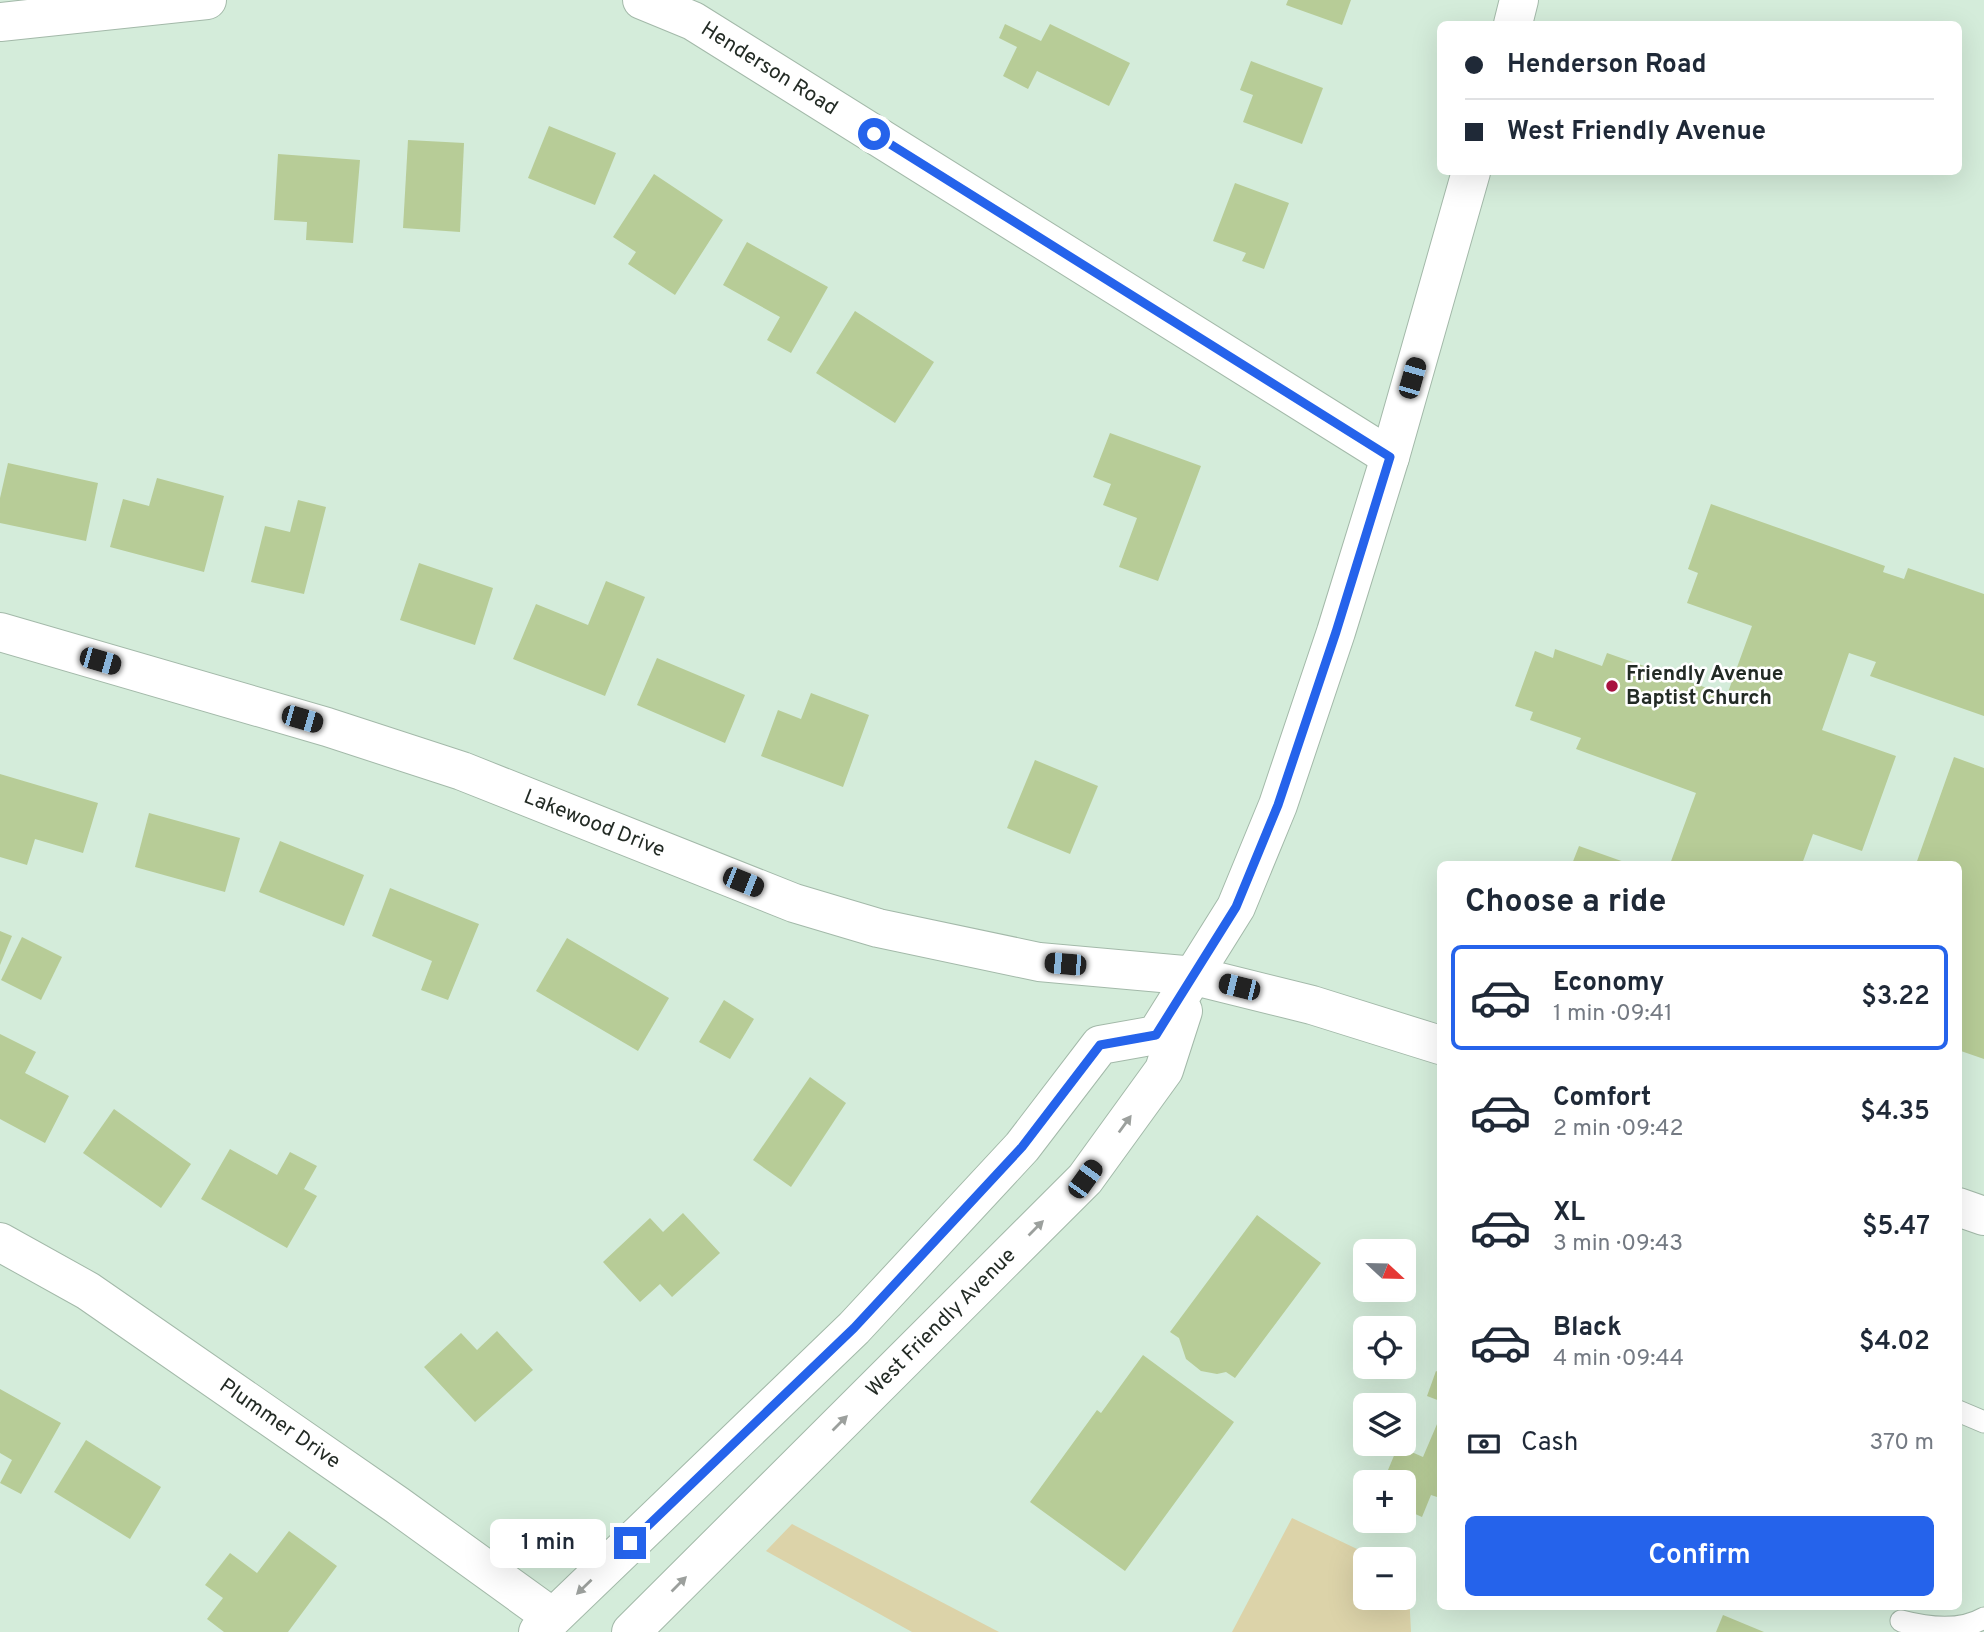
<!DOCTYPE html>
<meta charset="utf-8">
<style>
body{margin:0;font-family:Overpass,sans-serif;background:#f2f2f3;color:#1f2937;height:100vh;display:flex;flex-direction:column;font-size:26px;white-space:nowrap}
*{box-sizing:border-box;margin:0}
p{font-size:23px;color:#747a83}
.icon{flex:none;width:38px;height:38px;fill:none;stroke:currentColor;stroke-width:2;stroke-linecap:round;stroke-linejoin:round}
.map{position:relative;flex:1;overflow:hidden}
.panel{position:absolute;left:1437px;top:861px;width:525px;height:749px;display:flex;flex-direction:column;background:#fff;border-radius:10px;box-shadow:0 7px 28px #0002}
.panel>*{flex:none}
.top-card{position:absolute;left:1437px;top:21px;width:525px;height:154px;border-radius:10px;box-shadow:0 7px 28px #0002;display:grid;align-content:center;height:154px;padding:0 28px;background:#fff}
.needle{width:46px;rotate:112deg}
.controls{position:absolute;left:1353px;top:1239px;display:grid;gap:14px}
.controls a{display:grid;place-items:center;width:63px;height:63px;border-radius:10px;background:#fff;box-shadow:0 7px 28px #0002;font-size:35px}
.end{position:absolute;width:32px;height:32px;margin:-16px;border:9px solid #2563eb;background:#fff;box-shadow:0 0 0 4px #fff}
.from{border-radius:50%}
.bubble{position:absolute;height:49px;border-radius:10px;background:#fff;box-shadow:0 7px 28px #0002;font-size:23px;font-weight:600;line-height:49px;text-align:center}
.car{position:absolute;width:21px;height:42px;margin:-21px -10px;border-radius:9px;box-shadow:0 0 5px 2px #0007;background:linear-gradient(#222 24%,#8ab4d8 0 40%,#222 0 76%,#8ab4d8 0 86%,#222 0)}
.top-card b{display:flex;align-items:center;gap:24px;height:66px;font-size:26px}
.top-card b+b{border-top:2px solid #e0e1e3}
.top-card i{width:18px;height:18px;background:#1f2937}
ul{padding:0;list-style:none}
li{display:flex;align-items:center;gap:21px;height:105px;margin:0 14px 10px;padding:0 14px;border:4px solid transparent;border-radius:10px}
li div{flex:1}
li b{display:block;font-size:26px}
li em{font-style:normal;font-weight:600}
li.selected{border-color:#2563eb}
li>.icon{width:63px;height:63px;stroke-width:1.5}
h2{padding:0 28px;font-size:32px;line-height:84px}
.pay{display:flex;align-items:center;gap:18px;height:77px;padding:0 28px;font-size:26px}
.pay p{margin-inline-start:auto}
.button{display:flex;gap:14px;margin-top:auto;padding:14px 28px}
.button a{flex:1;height:80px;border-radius:10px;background:#2563eb;color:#fff;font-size:28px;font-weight:600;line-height:80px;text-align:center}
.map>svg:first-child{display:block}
</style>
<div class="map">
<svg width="1984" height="1632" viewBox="0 0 1984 1632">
<rect width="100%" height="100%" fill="#d4ecda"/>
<g fill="#dcd3a9">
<path d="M1292 1518 1378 1559H1365V1598H1404V1571L1408 1573 1411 1632H1232Z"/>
<path d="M792 1524 999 1632H912L766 1551Z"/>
</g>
<g fill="#b7cc97">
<path d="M1288 0H1351L1342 25 1286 5Z"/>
<path d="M1005 24 1041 41 1050 24 1130 63 1109 106 1037 71 1028 89 1003 76 1017 47 999 38Z"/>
<path d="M1251 61 1323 88 1302 144 1243 122 1253 95 1240 90Z"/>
<path d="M549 126 616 153 595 205 528 178Z"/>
<path d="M408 140 464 143 460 232 403 228Z"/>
<path d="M278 154 360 160 353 243 306 240 307 222 274 220Z"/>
<path d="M654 174 723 220 675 295 628 264 636 252 613 237Z"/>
<path d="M1235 183 1289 203 1264 269 1242 261 1246 253 1213 241Z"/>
<path d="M747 242 828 287 791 353 767 340 780 317 723 285Z"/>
<path d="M855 311 934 362 895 423 816 373Z"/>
<path d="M1110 433 1201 466 1158 581 1119 567 1137 518 1103 505 1111 484 1093 477Z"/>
<path d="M8 463 98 483 86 541 0 523V498Z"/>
<path d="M157 478 224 496 204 572 110 547 123 499 149 506Z"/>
<path d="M298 500 326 507 304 594 251 582 265 526 290 532Z"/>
<path d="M1711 504 1885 566 1883 572 1904 579 1908 568 1984 594V716L1870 676 1876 662 1849 653 1822 730 1896 756 1862 851 1813 834 1802 864H1670L1696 793 1576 749 1581 738 1530 720 1533 712 1515 706 1535 651 1553 658 1555 649 1602 666 1607 653 1727 695 1752 626 1687 603 1698 573 1688 569Z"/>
<path d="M419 563 493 588 475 645 400 620Z"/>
<path d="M606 581 645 597 605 696 513 659 536 604 588 625Z"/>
<path d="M657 658 745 695 725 743 637 705Z"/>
<path d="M811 693 869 715 843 787 761 756 778 710 801 719Z"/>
<path d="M1954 757 1984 768V1059L1958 1050V864H1916Z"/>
<path d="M1035 760 1098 786 1070 854 1007 828Z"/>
<path d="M0 774 98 803 83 853 35 839 27 865 0 857Z"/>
<path d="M149 813 240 838 225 892 135 867Z"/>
<path d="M280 841 364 875 344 926 259 892Z"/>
<path d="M1579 846 1630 864H1572Z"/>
<path d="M390 888 479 924 448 1000 421 990 432 961 372 936Z"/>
<path d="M0 931 12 936 0 965Z"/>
<path d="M22 937 62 957 41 1000 1 980Z"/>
<path d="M567 938 669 998 638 1051 536 991Z"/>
<path d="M724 1000 754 1019 730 1059 699 1042Z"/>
<path d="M0 1034 36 1052 25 1073 69 1096 45 1143 0 1119Z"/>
<path d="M810 1077 846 1103 791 1187 753 1160Z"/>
<path d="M114 1109 191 1164 161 1208 83 1153Z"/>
<path d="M230 1149 277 1175 290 1152 317 1166 304 1189 317 1196 287 1248 201 1199Z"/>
<path d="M683 1213 720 1253 672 1297 660 1284 640 1302 603 1262 650 1218 663 1232Z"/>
<path d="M1257 1215 1321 1263 1235 1378 1226 1372 1217 1374 1201 1371 1186 1359 1179 1338 1170 1332Z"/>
<path d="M497 1331 533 1370 475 1422 424 1367 461 1333 477 1350Z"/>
<path d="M1143 1355 1234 1422 1125 1571 1030 1502 1097 1410 1101 1413Z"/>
<path d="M1436 1371 1440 1373V1401L1427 1396Z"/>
<path d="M0 1389 61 1423 21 1494 0 1483 12 1460 0 1453Z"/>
<path d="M1440 1417V1498L1431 1495 1422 1517 1404 1509V1482H1383L1398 1446 1423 1457Z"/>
<path d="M86 1440 161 1487 130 1539 54 1492Z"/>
<path d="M289 1531 337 1566 288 1632H224L207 1619 223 1598 205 1585 230 1553 257 1573Z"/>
<path d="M1723 1615 1764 1632H1716Z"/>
</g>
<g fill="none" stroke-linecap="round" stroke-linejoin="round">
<g stroke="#a3b9a9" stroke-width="23">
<g id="lane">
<path d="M1958 1411 1984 1422"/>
<path d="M1901 1621C1928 1628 1960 1632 1984 1618"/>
</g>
</g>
<g stroke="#a3b9a9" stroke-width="40">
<g id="street">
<path id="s1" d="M642 0 693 21 1390 457"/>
<path d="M0 22 207 0"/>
<path id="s2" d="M0 632 327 727 462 771 794 903 878 928 1039 962 1195 976"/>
<path id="s3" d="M0 1242 88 1291 397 1505 552 1617"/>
</g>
</g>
<g stroke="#a3b9a9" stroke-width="40">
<g id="secondary">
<path d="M1513 24 1519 0"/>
<path d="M1195 976 1312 1005 1440 1045"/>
<path d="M1958 1207 1984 1216"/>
<path d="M538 1632 854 1328 1022 1147 1100 1045 1156 1035 1236 907 1278 805 1336 632 1390 457 1471 172"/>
<path id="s4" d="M631 1632 1085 1179 1164 1070 1183 1011"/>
</g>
</g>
<use href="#lane" stroke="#fff" stroke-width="21"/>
<use href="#street" stroke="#fff" stroke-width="38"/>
<use href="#secondary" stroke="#fff" stroke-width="38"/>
</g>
<defs><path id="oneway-solid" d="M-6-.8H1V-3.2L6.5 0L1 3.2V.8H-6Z" transform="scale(1.75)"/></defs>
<g fill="#9ca09d">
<use href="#oneway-solid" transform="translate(1125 1124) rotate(-54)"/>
<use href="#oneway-solid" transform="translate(1036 1228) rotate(-45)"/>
<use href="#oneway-solid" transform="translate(840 1423) rotate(-45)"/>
<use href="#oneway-solid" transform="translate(679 1584) rotate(-45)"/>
<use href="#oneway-solid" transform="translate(584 1587) rotate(136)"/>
</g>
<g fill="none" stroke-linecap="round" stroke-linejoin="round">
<path stroke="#2563eb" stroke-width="9" d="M630 1543 854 1328 1022 1147 1100 1045 1156 1035 1236 907 1278 805 1336 632 1390 457 874 134"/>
</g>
<circle fill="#a8113f" stroke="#fff" stroke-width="2.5" cx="1612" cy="686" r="7"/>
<g text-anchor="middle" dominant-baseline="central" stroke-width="5" stroke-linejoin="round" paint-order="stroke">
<g font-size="21" fill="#232b25" stroke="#fff">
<text stroke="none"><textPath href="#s1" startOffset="145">Henderson Road</textPath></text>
<text stroke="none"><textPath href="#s2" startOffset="625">Lakewood Drive</textPath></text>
<text stroke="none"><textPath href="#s4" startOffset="438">West Friendly Avenue</textPath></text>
<text stroke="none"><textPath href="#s3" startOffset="334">Plummer Drive</textPath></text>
</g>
<g font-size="21" font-weight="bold" fill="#232b25" stroke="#fff" text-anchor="start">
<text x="1626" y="674">Friendly Avenue<tspan x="1626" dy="24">Baptist Church</tspan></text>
</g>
</g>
</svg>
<div class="controls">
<a><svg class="needle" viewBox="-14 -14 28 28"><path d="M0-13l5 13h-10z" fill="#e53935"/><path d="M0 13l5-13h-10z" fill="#747a83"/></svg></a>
<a><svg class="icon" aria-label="locate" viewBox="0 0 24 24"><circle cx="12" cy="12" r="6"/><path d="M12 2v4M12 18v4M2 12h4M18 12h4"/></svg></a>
<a><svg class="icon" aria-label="layers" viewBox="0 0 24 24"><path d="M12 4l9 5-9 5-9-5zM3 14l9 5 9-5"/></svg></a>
<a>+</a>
<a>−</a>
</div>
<i class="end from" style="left:874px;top:134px"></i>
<i class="end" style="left:630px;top:1543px"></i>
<div class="bubble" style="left:490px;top:1519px;width:116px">1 min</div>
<i class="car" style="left:1412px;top:378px;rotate:16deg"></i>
<i class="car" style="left:100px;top:661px;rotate:106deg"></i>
<i class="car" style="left:302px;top:719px;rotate:106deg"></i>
<i class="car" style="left:743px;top:882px;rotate:112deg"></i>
<i class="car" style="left:1065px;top:964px;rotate:275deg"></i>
<i class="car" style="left:1239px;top:987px;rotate:284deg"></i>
<i class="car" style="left:1085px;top:1179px;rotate:36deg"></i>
<div class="top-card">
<b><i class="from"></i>Henderson Road</b>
<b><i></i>West Friendly Avenue</b>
</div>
<section class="panel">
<h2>Choose a ride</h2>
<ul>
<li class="selected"><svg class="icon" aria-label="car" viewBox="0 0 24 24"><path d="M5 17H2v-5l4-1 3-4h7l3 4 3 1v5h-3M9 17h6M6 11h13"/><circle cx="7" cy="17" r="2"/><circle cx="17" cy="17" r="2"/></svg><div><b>Economy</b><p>1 min · 09:41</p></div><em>$3.22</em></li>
<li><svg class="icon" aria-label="car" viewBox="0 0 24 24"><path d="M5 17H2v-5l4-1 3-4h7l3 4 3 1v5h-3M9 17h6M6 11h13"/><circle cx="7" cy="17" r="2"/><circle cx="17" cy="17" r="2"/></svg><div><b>Comfort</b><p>2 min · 09:42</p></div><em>$4.35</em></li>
<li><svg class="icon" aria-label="car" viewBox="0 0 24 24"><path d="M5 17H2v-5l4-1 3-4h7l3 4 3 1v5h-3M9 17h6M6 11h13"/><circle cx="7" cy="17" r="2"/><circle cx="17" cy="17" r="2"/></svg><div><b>XL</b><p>3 min · 09:43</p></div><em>$5.47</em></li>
<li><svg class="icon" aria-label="car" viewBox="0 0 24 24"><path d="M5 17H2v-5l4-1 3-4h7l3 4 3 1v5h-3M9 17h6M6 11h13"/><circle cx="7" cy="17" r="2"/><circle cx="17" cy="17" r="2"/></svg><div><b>Black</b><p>4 min · 09:44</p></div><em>$4.02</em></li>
</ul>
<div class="pay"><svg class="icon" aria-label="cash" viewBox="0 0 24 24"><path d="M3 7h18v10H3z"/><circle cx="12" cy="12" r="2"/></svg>Cash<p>370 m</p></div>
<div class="button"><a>Confirm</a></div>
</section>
</div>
